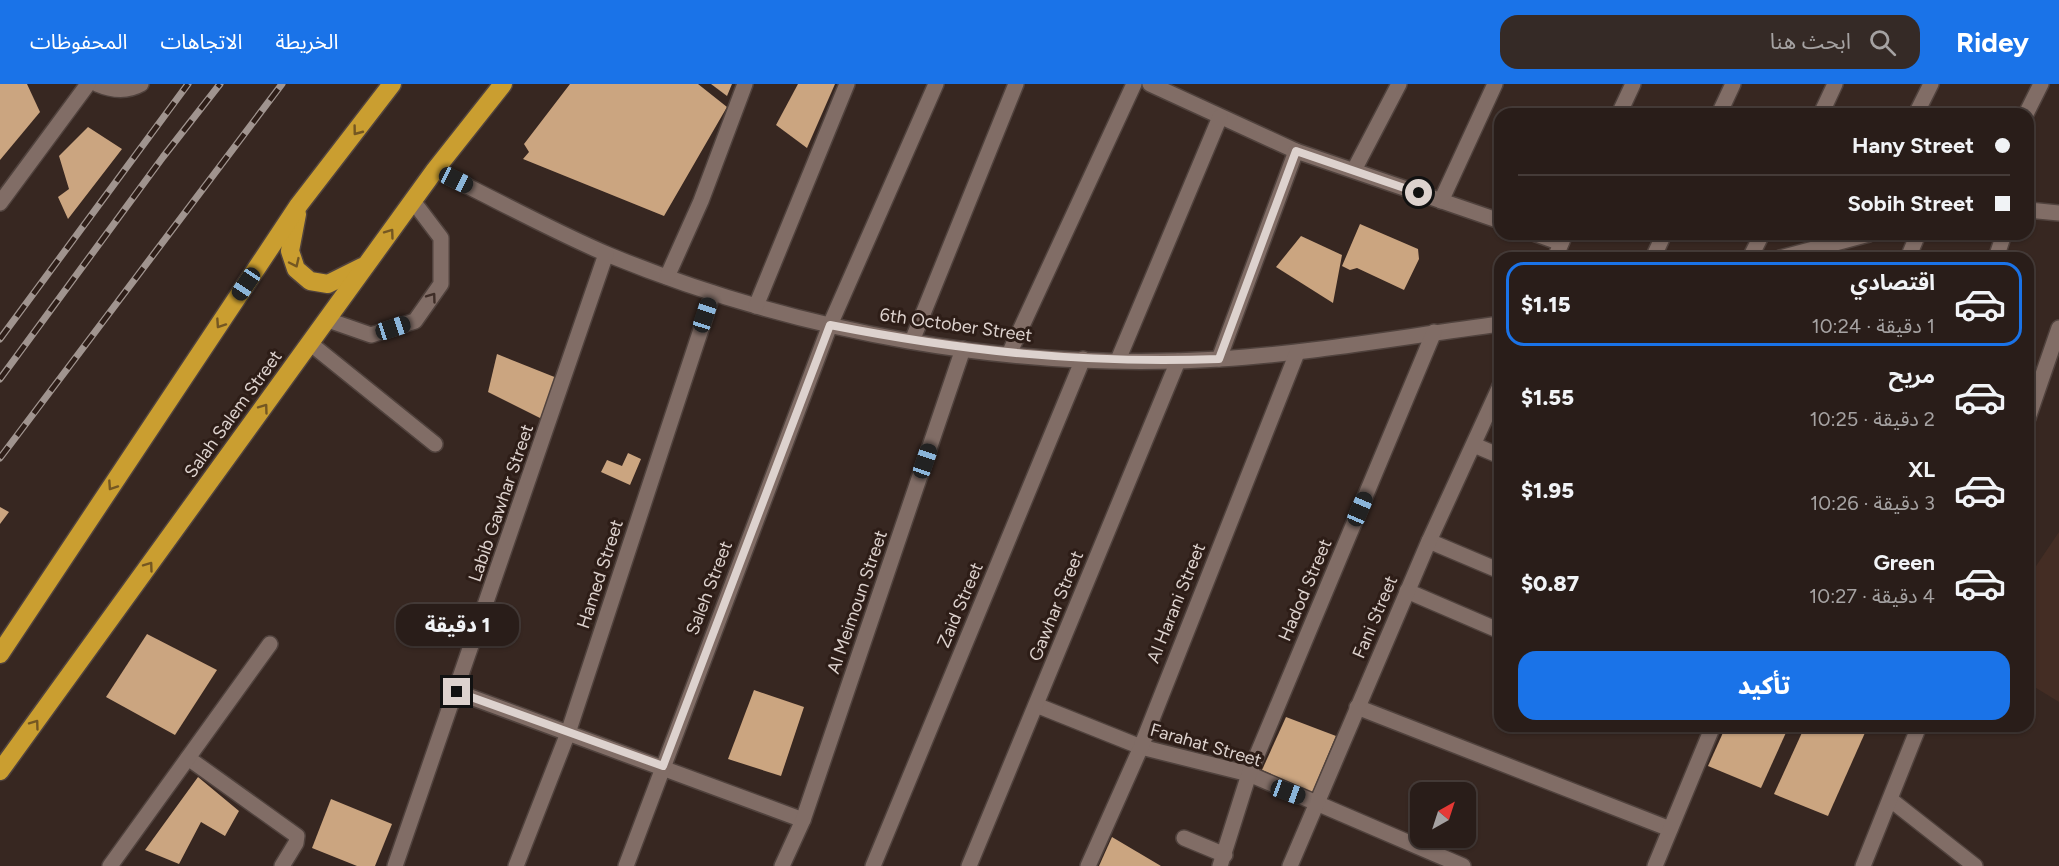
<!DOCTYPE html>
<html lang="ar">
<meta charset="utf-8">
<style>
body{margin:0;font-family:Figtree,"Noto Sans Arabic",sans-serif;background:#352a26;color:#f1f3f6;direction:rtl;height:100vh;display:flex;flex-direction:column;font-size:22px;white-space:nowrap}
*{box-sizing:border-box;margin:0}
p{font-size:20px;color:#a5a2a2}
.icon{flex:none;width:33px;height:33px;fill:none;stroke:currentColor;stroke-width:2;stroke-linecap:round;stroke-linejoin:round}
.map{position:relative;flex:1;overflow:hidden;direction:ltr}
.panel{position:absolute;left:1494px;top:168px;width:540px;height:480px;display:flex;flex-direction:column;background:#291d19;border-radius:18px;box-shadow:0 2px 4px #0004,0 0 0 2px #453b38;direction:rtl}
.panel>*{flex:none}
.top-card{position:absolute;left:1494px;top:24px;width:540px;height:132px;border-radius:18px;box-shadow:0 2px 4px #0004,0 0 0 2px #453b38;direction:rtl;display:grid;align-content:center;height:132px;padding:0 24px;background:#291d19}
.needle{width:39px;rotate:39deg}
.fabs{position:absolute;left:1410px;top:698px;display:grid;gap:12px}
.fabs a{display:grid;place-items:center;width:66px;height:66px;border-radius:12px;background:#291d19;box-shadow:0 2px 4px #0004,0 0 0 2px #453b38;font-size:30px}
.end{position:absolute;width:27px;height:27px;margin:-14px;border:8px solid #ddd2ce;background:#111;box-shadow:0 0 0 3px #111}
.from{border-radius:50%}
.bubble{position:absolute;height:42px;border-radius:18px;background:#291d19;box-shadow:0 2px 4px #0004,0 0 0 2px #453b38;font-size:20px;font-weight:800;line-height:42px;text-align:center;direction:rtl}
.car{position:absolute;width:18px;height:36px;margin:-18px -9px;border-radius:8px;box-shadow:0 0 4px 2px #0007;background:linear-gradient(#222 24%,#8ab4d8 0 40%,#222 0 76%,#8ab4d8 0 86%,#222 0)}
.top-card b{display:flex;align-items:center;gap:21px;height:57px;font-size:22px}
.top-card b+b{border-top:2px solid #453b38}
.top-card i{width:15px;height:15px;background:#f1f3f6}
ul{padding:10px 0 0;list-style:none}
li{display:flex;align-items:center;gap:18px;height:84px;margin:0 12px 9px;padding:0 12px;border:3px solid transparent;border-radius:18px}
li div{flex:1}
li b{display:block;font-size:22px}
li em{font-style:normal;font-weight:800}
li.active{border-color:#1a73e8}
li>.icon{width:54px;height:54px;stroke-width:1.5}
.cta{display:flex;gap:12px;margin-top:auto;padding:12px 24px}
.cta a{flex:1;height:69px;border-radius:18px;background:#1a73e8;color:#fff;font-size:24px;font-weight:800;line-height:69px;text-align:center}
header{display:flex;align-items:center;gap:36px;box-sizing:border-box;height:84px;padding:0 30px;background:#1a73e8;color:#fff}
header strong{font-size:28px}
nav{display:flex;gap:33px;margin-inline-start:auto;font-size:21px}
.search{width:420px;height:54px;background:#352a26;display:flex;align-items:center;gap:15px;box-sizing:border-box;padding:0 21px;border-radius:18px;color:#a5a2a2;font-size:22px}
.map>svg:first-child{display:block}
</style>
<header>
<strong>Ridey</strong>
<div class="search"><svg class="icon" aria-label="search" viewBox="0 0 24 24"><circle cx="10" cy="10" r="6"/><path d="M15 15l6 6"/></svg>ابحث هنا</div>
<nav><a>الخريطة</a><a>الاتجاهات</a><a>المحفوظات</a></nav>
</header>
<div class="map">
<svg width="2059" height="782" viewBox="0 0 2059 782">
<rect width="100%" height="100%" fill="#372721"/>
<path fill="#442d24" d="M2059 448V618L2028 599V494Z"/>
<g fill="#cba580">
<path d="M0 0H27L40 28 0 76Z"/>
<path d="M570 0H698L727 23 664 132 523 75 529 68 524 60Z"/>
<path d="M711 0H732L727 12Z"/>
<path d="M798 0H835L807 64 776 41Z"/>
<path d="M88 43 122 65 68 135 58 113 69 105 59 72Z"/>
<path d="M1360 140 1418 165 1419 175 1404 206 1357 184 1350 186 1342 182Z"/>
<path d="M1301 152 1342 171 1333 219 1276 183Z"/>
<path d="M497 270 557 294 542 335 488 308Z"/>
<path d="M628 369 641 375 630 401 601 388 607 376 622 382Z"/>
<path d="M0 423 9 428 0 440Z"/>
<path d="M147 550 217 586 175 651 106 613Z"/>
<path d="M754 606 804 623 781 692 728 675Z"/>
<path d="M1286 633 1336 652 1312 709 1262 686Z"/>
<path d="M1726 642H1789L1761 704 1708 682Z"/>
<path d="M1805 642H1868L1828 732 1774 710Z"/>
<path d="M198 693 239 727 225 752 201 738 179 780 145 766Z"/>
<path d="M331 715 392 740 375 782H357L312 764Z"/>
<path d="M1112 753 1161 782H1099Z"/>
</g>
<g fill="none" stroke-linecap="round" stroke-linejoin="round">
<g stroke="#50423d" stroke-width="18">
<path id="lane" d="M328 236 371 251 415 237 441 200V154L413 117"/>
</g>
<g stroke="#50423d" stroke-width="18">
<g id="street">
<path d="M97 0C111 6 127 8 141 0"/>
<path d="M1150 0 1296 67 1500 137"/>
<path d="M1619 30 1633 0"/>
<path d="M1719 30 1733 0"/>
<path d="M1821 30 1835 0"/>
<path d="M1916 30 1931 0"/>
<path d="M2026 30 2041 0"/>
<path d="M435 86C493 114 550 146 609 171 800 249 1014 288 1220 275 1314 269 1407 252 1500 240"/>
<path d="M1354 86 1399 0"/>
<path d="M1441 117 1495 0"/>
<path d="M0 119 88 0"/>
<path d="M2028 126 2059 129"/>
<path d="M1536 150 1561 159"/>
<path d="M1555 174 1565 150"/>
<path d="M1653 174 1664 150"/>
<path d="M1750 174 1762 150"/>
<path d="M1780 174 1869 150"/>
<path d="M1908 174 1918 150"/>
<path d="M1996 174 2004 150"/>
<path d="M667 193 701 117 745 0"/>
<path d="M756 222 847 0"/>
<path d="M912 257 1016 0"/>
<path d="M311 260 435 360"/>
<path d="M1009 270 1134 0"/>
<path d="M1219 275 1296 67"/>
<path d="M1118 276 1220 33"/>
<path d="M2028 334 2059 244"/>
<path d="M1474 361 1500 372"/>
<path d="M1429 457 1500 487"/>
<path d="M1407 507 1500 547"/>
<path d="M457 608 803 736"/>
<path d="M1036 621 1141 663 1249 690 1463 782"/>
<path d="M1357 623 1670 745"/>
<path d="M188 674 297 752 296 759 282 782"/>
<path d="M1891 716 1975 782"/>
<path d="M1184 754 1225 771"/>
<path d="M110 782 270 560"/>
<path d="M395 782 606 170"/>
<path d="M516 782 568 649 713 209"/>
<path d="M626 782 830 241 936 0"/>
<path d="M782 782 803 736 963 265"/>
<path d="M873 782 1083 275"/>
<path d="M969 782 1178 277"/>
<path d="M1088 782 1141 663 1297 269"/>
<path d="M1220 782 1249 690 1434 248"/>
<path d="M1290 782 1429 457 1500 302"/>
<path d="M1655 782 1713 642"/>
<path d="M1863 782 1919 642"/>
</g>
</g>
<g stroke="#50423d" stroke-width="21">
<g id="highway">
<path d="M297 130 290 167 296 185 310 197 328 200 362 183"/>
<path d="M0 570 298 122 392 0"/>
<path d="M0 687 435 86 503 0"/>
</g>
</g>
<use href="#lane" stroke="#816d66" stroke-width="15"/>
<use href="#street" stroke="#816d66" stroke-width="15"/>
<use href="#highway" stroke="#ca9e30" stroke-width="18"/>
<g stroke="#a0948f" stroke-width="7">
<g id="rail">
<path d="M0 255 188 0"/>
<path d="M0 295 163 73 220 0"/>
<path d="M0 374 282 0"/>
</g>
</g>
<use href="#rail" stroke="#2d1d17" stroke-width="4.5" stroke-dasharray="14" stroke-linecap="butt"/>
</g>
<defs><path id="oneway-chevron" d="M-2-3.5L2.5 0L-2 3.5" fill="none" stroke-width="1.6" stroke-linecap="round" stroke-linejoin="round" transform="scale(1.5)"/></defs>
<g stroke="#745722">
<use href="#oneway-chevron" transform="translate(357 47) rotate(127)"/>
<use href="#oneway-chevron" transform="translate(390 149) rotate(-54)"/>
<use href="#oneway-chevron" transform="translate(295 179) rotate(65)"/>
<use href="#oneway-chevron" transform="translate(220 240) rotate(124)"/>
<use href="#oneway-chevron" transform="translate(264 324) rotate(-54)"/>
<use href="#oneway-chevron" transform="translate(112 402) rotate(124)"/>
<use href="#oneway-chevron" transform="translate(149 482) rotate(-54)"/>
<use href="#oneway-chevron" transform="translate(35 640) rotate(-54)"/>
</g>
<use stroke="#3e2d27" href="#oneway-chevron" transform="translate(432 213) rotate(-54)"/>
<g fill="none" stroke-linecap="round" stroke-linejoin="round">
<path stroke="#ddd2ce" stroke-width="8" d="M457 608 663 682 830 241C962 267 1084 280 1219 275L1296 67 1419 109"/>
</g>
<g text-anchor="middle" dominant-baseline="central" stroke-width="6" stroke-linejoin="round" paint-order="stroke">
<g font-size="18" fill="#ddd2ce" stroke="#2d1d17">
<text transform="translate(956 241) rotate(8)">6th October Street</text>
<text transform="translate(233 330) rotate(-54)">Salah Salem Street</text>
<text transform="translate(501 419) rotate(-71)">Labib Gawhar Street</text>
<text transform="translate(600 490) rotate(-72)">Hamed Street</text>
<text transform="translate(709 504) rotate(-69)">Saleh Street</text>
<text transform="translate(1305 506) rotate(-67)">Hadod Street</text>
<text transform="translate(857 518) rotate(-71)">Al Meimoun Street</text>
<text transform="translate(1176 519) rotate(-68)">Al Harani Street</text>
<text transform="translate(960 521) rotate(-67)">Zaid Street</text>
<text transform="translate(1056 522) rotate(-68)">Gawhar Street</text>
<text transform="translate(1375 533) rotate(-67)">Fani Street</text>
<text transform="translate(1206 661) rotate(16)">Farahat Street</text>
</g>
</g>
</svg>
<div class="fabs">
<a><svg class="needle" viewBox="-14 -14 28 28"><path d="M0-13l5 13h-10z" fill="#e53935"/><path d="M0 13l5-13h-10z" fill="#a5a2a2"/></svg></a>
</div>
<i class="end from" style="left:1419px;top:109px"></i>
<i class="end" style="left:457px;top:608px"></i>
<div class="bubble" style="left:396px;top:520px;width:123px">1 دقيقة</div>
<i class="car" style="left:456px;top:96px;rotate:116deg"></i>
<i class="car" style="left:246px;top:200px;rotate:214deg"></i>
<i class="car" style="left:705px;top:231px;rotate:18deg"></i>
<i class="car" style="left:393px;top:244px;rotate:72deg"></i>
<i class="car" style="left:925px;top:377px;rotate:19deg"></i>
<i class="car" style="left:1360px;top:425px;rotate:23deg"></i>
<i class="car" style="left:1288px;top:708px;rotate:110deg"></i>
<div class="top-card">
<b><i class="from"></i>Hany Street</b>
<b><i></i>Sobih Street</b>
</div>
<section class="panel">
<ul>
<li class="active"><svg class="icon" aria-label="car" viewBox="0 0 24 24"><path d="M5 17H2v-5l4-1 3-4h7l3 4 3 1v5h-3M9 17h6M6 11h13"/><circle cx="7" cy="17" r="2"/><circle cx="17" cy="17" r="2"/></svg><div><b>اقتصادي</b><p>1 دقيقة · 10:24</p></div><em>$1.15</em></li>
<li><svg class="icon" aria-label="car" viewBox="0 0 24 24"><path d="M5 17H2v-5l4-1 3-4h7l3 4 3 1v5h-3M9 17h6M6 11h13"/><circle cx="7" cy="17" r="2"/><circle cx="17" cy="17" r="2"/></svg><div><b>مريح</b><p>2 دقيقة · 10:25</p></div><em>$1.55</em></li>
<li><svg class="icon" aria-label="car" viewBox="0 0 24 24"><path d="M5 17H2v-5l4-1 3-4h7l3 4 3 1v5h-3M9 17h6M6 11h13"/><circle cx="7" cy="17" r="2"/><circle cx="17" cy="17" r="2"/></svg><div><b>XL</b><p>3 دقيقة · 10:26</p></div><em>$1.95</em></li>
<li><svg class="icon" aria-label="car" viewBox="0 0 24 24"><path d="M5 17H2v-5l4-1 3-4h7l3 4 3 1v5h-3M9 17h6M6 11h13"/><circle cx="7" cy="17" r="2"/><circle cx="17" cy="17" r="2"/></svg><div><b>Green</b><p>4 دقيقة · 10:27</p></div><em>$0.87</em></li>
</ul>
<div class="cta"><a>تأكيد</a></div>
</section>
</div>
